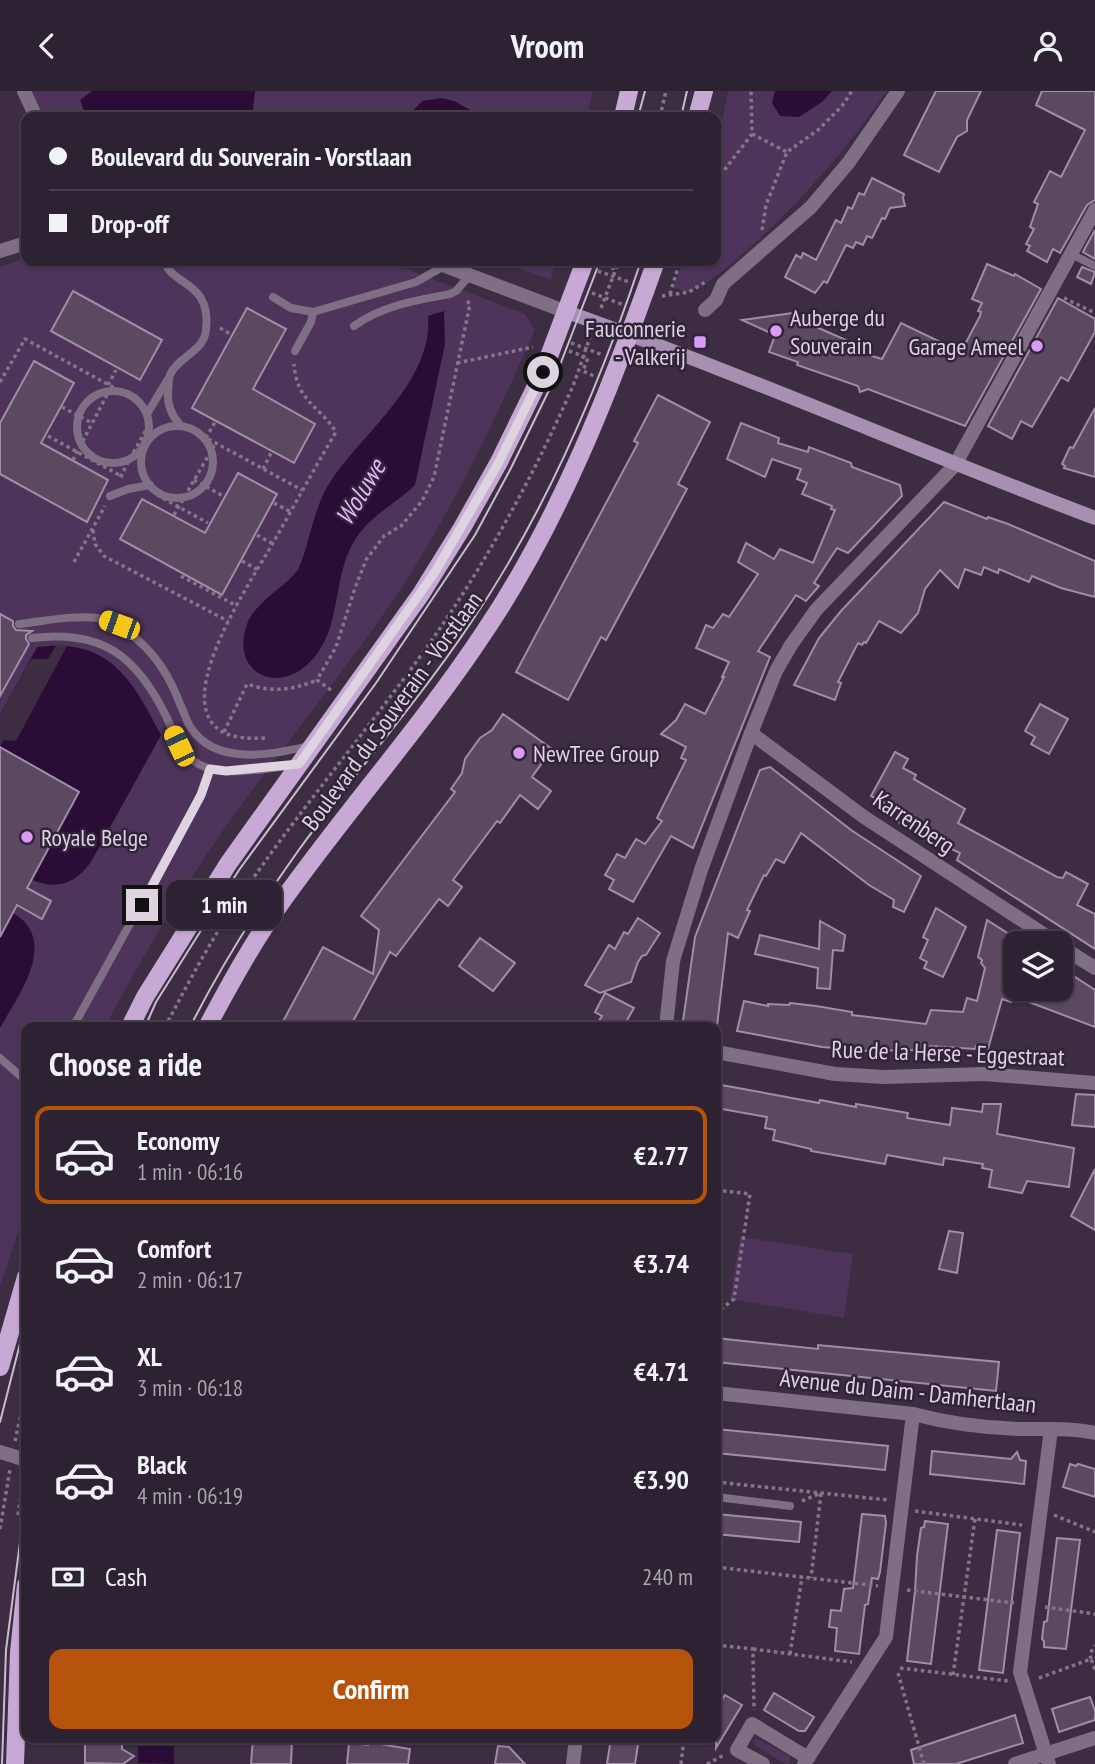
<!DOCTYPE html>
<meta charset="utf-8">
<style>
body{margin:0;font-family:"PT Sans Narrow",sans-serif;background:#392f3e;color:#f1f3f6;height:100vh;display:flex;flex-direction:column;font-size:26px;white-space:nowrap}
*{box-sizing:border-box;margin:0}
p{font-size:23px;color:#a7a4ac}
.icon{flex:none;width:38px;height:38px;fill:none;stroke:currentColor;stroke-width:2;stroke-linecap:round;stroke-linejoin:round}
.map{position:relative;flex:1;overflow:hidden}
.details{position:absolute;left:21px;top:931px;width:700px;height:721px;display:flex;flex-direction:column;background:#2d2232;border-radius:14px;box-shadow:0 2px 5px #0004,0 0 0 2px #483f4d}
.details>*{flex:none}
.guide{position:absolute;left:21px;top:21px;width:700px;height:154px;border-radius:14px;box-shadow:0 2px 5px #0004,0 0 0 2px #483f4d;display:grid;align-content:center;height:154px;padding:0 28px;background:#2d2232}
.controls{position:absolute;left:1003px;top:840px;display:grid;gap:14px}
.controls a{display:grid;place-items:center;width:70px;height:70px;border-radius:14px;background:#2d2232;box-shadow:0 2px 5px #0004,0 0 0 2px #483f4d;font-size:35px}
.end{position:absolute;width:32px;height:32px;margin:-16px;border:9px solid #ddd3e1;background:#111;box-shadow:0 0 0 4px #111}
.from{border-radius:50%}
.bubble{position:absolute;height:49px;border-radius:14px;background:#2d2232;box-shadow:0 2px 5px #0004,0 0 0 2px #483f4d;font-size:23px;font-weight:600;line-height:49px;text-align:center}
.car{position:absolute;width:21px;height:42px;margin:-21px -10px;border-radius:9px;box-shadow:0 0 5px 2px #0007;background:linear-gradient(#f5c518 24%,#345 0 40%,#f5c518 0 76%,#345 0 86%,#f5c518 0)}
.guide b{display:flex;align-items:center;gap:24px;height:66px;font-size:26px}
.guide b+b{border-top:2px solid #483f4d}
.guide i{width:18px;height:18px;background:#f1f3f6}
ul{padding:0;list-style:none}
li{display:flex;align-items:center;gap:21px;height:98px;margin:0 14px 10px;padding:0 14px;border:4px solid transparent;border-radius:14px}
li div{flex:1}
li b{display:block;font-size:26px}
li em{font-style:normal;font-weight:600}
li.current{border-color:#b45309}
li>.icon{width:63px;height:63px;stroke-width:1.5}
h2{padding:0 28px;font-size:32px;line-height:84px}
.pay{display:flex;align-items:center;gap:18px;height:77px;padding:0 28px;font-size:26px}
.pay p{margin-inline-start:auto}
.cta{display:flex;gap:14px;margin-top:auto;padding:14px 28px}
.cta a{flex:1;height:80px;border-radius:14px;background:#b45309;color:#fff;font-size:28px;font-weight:600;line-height:80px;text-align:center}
header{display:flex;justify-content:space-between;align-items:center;height:91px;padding:0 28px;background:#2d2232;font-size:32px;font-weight:600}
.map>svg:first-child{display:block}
</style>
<header><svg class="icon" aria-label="back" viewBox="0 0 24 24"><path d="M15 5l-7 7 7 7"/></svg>Vroom<svg class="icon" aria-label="person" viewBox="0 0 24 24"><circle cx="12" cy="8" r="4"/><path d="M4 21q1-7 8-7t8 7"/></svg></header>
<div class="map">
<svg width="1095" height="1673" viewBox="0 0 1095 1673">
<rect width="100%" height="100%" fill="#3c2d43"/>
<g fill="#4e335a">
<path d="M32 0H593L587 26H44Z"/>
<path d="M728 0H887C846 59 802 110 748 158 731 173 708 194 686 201L674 196 683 170H716V59Z"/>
<path d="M26 167V170H385L525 223 535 239C495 329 453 419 398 502 340 588 272 668 213 754 173 813 138 874 105 936H26V1117L0 1196V176Z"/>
<path d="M499 170H555L551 189Z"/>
<path d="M740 1146 853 1163 844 1227 730 1208Z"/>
<path d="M756 1647 790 1665V1672L785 1673 756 1655 754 1650Z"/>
</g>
<g fill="#2b0c37">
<path d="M92 0H255L253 18 248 26H86L80 9Z"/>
<path d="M775 0H832L822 11 799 26 780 25 772 12Z"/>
<path d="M442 7 454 10 483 26H407L422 10Z"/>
<path d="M444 220 445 253 415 394C395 414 368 425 353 452 332 488 342 540 310 571 276 605 230 581 247 533 255 511 283 498 298 479 310 452 313 418 329 393 361 342 433 292 428 225Z"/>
<path d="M49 555C113 551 135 594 161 644L91 771C75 793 57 799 32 789L80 700 0 656V624L37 556Z"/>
<path d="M13 822C60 849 18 905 0 937V847Z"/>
<path d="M138 1655H174V1673L138 1672Z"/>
</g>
<path fill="#3c2d43" d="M56 555H67L16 650 4 649 0 655V624L31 568H48Z"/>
<g fill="#5a4961" stroke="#a08ea8" stroke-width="2">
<path d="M936 0H981L967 29V40L957 46 939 81 904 64Z"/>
<path d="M1042 0H1095V109L1087 114 1060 162 1053 158 1047 171 1027 160 1030 155 1026 153 1034 138 1030 136 1038 113 1034 111 1050 80 1061 86 1085 39 1036 14Z"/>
<path d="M872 87 904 103 903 107 905 115 890 117 885 128 882 127 872 147 867 145 863 154 856 151 853 157 846 154 827 192 824 190 815 202 785 186 796 164 801 167 803 162 816 169 836 129 841 132 848 116 852 118 859 102 864 104Z"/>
<path d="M1095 139V168L1083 161Z"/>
<path d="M987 173 1014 185 1015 183 1041 198 965 335 868 298 860 301 858 295 797 274 798 271 769 261 775 244 742 229 793 222 808 229 807 232 855 253 852 259 882 268 901 232 961 261 980 225 981 221 978 220 982 212 972 208Z"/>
<path d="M1082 176 1095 181 1091 193 1077 186Z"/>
<path d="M73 200 162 249 140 289 51 240Z"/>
<path d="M1058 207 1095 228V241L1068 290 1061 286 1032 336 1021 330 1012 348 988 335Z"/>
<path d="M247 217 286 238 253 298 315 333 294 372 192 317Z"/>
<path d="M34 270 74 292 41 352 108 389 87 431 0 383V332Z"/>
<path d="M658 304 710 331 678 393 687 398 606 549 601 546 568 609 516 581 638 352 634 350Z"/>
<path d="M1095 317V386L1064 377 1065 375 1062 373 1070 356 1073 357Z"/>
<path d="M741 332 779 347 778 352 808 361 809 356 851 372 852 376 900 394 902 405 848 462 837 457 814 492 819 495 806 510 796 504 758 560 770 566 693 757 671 745 633 811 609 798 614 789 605 784 617 763 625 767 636 748 645 753 662 730 657 727 686 669 681 667 686 656 661 643 676 629 685 613 705 623 724 586H722L729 571 696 557 706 534 713 537 723 523 729 526 758 483 738 471 746 452 774 468 780 458 813 472 835 419 831 418 832 415 802 403 807 392 797 388 801 378 772 368 765 386 727 368Z"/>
<path d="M238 382 277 403 222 504 120 448 142 408 205 442Z"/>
<path d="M944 411 987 428 988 426 1008 433 1095 470V506L1061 497 1032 485 1029 491 999 478 998 482 984 476 981 484 965 478 958 497 940 479 925 498 918 522 901 542 879 530 866 552 864 551 862 554 858 552 838 591 841 592 835 609 794 594 819 547 841 520Z"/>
<path d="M0 523 13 530V535L16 539 32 540 26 544V548L29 553 0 605Z"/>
<path d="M1040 613 1068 628 1049 663 1031 653 1035 646 1025 640Z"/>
<path d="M503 623 552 658 532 686 551 700 538 718 520 704 500 732 497 730 453 789 462 796 448 815 439 808 396 865 390 861 350 936H280L323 856 373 883 379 839 361 825 455 701 451 698 462 682 465 668 480 647 492 639Z"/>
<path d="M0 656 79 701 27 797 51 810 42 828 17 814 0 846Z"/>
<path d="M895 661 908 668 903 677 916 684 914 688 965 718 958 732 1057 786 1063 787 1066 781 1088 793 1077 814 1095 823V858L957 769 960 762 937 751 935 755 880 719 884 712 871 705Z"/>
<path d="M770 676 851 739 921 785 904 821 893 816 894 809 869 794 801 742 784 772 776 768 766 785 764 784 747 819 750 820 738 847 728 842 717 935 683 930 695 846 760 679Z"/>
<path d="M936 817 966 836 943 886 924 877 927 871 920 867 928 849 923 846Z"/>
<path d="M638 827 660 842 646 864 642 865 638 871 631 891 600 902 585 894 609 854 615 858 624 841 628 843Z"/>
<path d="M987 829 1020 850 1015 852V898H1060V883L1065 884 1066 880 1095 899V936L1013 905 1011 911 1002 908 988 958 976 955 975 958 930 955 929 959 848 960 849 958 822 956 737 940 744 910 768 915V913L789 914 790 912 816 915 852 921V924L926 933 931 919 963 921 967 907 977 910 985 877 981 872 982 869 978 866Z"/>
<path d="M820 830 845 844 843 860 833 859 830 898 817 897 818 877 755 863 760 844 819 858Z"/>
<path d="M480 847 515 872 493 900 459 875Z"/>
<path d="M605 902 634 917 623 936H595L602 925 595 921Z"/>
<path d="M716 993 819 1012 820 1009 856 1016V1013L908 1022 907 1027 950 1034 952 1017 982 1021 983 1013H1001L997 1043 1074 1057 1069 1096 1027 1090 1022 1102 989 1096 992 1079 982 1077 983 1073 944 1067 943 1074 887 1064 885 1073 811 1060V1058L773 1049 775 1039 765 1037 767 1026 716 1017Z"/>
<path d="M1076 1003 1095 1004V1036L1072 1034Z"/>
<path d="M1095 1078V1139L1071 1125Z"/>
<path d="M949 1140 963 1142 957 1182 939 1178Z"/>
<path d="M716 1247 818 1258V1254L999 1271 996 1300 716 1271Z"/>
<path d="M716 1338 888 1355 885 1379 716 1362Z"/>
<path d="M932 1360 1011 1368 1017 1361 1020 1369 1026 1370 1024 1393 930 1383Z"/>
<path d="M1070 1373 1076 1375 1078 1373 1095 1378V1406L1063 1396Z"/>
<path d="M716 1423 801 1431 799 1451 716 1443Z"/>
<path d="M862 1423 885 1425 886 1432 880 1481 878 1488 872 1487 868 1513 865 1514 859 1563 835 1560 837 1537 829 1536 831 1519 841 1520 844 1498 853 1497Z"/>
<path d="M925 1430 948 1433 931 1573 907 1570 915 1500 917 1465 921 1437 924 1436Z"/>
<path d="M997 1439 1020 1442 1003 1582 979 1579Z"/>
<path d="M1057 1447 1080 1449 1066 1558 1044 1556V1550L1042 1548 1044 1531 1047 1530Z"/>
<path d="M774 1602 814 1626 805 1640H799L764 1619Z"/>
<path d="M725 1604 742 1614 716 1657V1618Z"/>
<path d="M1090 1606 1095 1620V1629L1059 1641 1052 1618Z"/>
<path d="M1015 1624 1023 1652 956 1673H914L911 1659Z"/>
<path d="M85 1647H122V1658L134 1665 123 1673 85 1672Z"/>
<path d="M253 1647H292L291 1673H251Z"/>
<path d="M611 1647H639L635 1673H607Z"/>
<path d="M368 1651 410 1658 408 1673H347L349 1652 368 1654Z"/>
<path d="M498 1655 509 1656 525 1673H495Z"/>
</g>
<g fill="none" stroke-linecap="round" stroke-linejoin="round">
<g stroke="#837688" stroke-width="3.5" stroke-dasharray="3.5 3.5" stroke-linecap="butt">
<path d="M660 26 666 0"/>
<path d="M752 43 787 61"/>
<path d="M716 90 752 43 751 0"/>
<path d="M762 139 766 114 787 61 818 39 842 15 852 0"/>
<path d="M612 170 613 179"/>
<path d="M598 180 629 191"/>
<path d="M592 202 624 214"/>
<path d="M670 203 680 170"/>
<path d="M662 205 689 201 707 190"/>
<path d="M1064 207 1095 222"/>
<path d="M601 217 619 170"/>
<path d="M220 237 230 243"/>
<path d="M571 252 603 264"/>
<path d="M569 260 588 267 583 280 596 286"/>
<path d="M457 272 533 256"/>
<path d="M0 291 25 248 140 311"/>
<path d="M108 294 116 279"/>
<path d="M62 316 92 332"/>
<path d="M190 338 302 399"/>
<path d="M48 345 123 386"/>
<path d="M206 347 215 331"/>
<path d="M73 369 111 296"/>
<path d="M263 378 271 362"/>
<path d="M120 386 148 335"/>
<path d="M194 389 223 405"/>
<path d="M157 404 208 432"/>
<path d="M274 412 291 421"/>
<path d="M174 424 215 353"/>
<path d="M93 439 95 453 104 465 228 530"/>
<path d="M257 444 273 453"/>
<path d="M242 470 258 479"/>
<path d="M74 471 105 415"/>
<path d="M181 485 237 515"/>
<path d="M331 599 317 589 336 556 355 497 366 469 384 445 401 435 422 410 434 386 470 213 466 209"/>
<path d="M224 641 247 593C273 602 292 599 317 589"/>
<path d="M265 647C138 656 246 499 273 452 294 415 314 378 336 341 318 313 297 311 294 273"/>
<path d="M165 936C183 902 201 867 222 834 291 725 379 629 451 521 497 451 538 375 572 297 579 281 583 264 590 247"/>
<path d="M716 1099 750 1103 734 1208 716 1222"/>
<path d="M15 1350 26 1300"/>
<path d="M716 1391 888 1409"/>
<path d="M802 1410 821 1402 811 1487"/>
<path d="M915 1420 1022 1434"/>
<path d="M18 1424 21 1405"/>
<path d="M1054 1424 1095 1441"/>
<path d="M0 1438 10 1378"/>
<path d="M716 1476 878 1495"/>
<path d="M907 1499 1014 1512"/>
<path d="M1045 1516 1095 1523"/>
<path d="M716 1554 753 1558 754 1619"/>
<path d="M753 1558 852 1571"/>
<path d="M790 1563 802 1486"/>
<path d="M1091 1568 1090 1563 1095 1554"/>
<path d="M900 1577 1008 1590"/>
<path d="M898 1582 924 1673"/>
<path d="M953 1584 975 1428"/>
<path d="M1039 1587 1091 1568 1095 1579"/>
<path d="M681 1673 684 1647"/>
<path d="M707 1673 724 1664"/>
</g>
<g stroke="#7e6f85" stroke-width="8">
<path d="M1071 163 1095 175"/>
<path d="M165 170C170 195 212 189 206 239 204 261 177 266 170 284 168 289 169 295 168 300 167 314 171 324 180 334"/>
<path d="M273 206 291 217 313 221 416 191 444 175"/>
<path d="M354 235C381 215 417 209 450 203L456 200 470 184"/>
<path d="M295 260 311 231 313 221"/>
<circle cx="113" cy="336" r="36"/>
<path d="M147 323 168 288"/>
<circle cx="177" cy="371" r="36"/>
<path d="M110 405 128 398 150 394"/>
<path d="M19 533C44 530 73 524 98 527 115 530 128 540 140 551 159 568 171 589 180 613 184 620 186 630 191 637 217 676 273 663 310 655"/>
<path d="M32 547C102 538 137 565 167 627 176 647 183 668 205 676 229 685 271 677 296 674"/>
<path d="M73 936 201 704 210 678"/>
<path d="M0 967 26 990"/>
<path d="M716 1406 790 1415"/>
</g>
<g stroke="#7e6f85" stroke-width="14">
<path d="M24 0 36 26"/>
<path d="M0 160 26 152"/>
<path d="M432 170 567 221"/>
<path d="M705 219 716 209 723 193 811 116 849 71 898 0"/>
<path d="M751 642 864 726 1057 852"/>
<path d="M1060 855 1095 877"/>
<path d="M666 936 673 870 701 779 751 642 776 580 791 554 816 519 955 374 1095 119"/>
<path d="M716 961 835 983 884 986 984 983 1095 992"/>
<path d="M716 1302 913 1323C947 1332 984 1337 1020 1338 1045 1338 1070 1337 1095 1342"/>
<path d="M0 1361 26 1369"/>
<path d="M573 1673 576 1647"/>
<path d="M763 1673 737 1659 752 1633 808 1667"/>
<path d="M804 1673 886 1546 913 1323"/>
<path d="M1015 1673 1095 1647"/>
<path d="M1049 1673 1020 1581 1051 1338"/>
</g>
<path stroke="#a78fb2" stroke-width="14" d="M567 221C745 284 918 360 1095 427"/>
<g stroke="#c8a9d6" stroke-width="18">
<path d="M623 26 629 0"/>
<path d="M697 26 704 0"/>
<path d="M130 936 145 906 228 773 421 503 462 437 499 371 543 281 585 170"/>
<path d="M207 936C230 893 254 849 283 809 347 719 422 635 483 543 559 431 611 297 656 170"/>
<path d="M0 1276 26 1186"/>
<path d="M15 1673 19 1561 26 1494"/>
</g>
<g stroke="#c7bdcc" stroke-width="2">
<path d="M638 26 645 0"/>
<path d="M681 26 687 0"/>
<path d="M145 936 156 911 239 779 376 592 475 444 511 377 555 287 600 170"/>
<path d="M190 936C221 875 258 816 298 760 354 683 417 612 470 533 545 423 599 296 641 170"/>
<path d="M0 1331 26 1229"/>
<path d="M2 1673 6 1559 26 1405"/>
</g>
</g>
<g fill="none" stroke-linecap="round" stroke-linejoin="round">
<path stroke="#ddd3e1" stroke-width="9" d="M142 814 201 704 210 678 226 680 299 673 435 481 499 371 543 281"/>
</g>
<g fill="#da9af6" stroke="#312338" stroke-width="2.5">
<circle cx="776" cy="240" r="7"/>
<rect x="693" y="244" width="14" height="14" rx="3.5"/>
<circle cx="1037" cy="255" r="7"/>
<circle cx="519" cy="662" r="7"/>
<circle cx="27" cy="746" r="7"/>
</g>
<g text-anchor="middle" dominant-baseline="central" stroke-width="5" stroke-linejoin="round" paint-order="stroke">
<g font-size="24" fill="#ddd3e1" stroke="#312338" text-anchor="start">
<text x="790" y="226">Auberge du<tspan x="790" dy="28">Souverain</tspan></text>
<text x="686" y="237" text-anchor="end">Fauconnerie<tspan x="686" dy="28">- Valkerij</tspan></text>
<text x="1023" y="255" text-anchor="end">Garage Ameel</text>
<text x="533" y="662">NewTree Group</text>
<text x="41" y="746">Royale Belge</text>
</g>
<g font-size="24" fill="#ddd3e1" stroke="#312338">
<text transform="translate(392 620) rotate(-54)">Boulevard du Souverain - Vorstlaan</text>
<text transform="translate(914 731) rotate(34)">Karrenberg</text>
<text transform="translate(948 962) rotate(2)">Rue de la Herse - Eggestraat</text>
<text transform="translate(908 1300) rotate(6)">Avenue du Daim - Damhertlaan</text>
</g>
<g font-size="26" font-style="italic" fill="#e7b4fe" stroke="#312338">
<text transform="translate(360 401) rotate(-59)">Woluwe</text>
</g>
</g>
</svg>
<div class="controls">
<a><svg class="icon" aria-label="layers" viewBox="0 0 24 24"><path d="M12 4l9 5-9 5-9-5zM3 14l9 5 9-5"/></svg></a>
</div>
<i class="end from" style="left:543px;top:281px"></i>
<i class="end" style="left:142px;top:814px"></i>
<div class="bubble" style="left:166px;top:789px;width:116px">1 min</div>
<i class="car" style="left:119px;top:534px;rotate:290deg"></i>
<i class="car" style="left:179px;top:655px;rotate:335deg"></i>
<div class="guide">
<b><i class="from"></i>Boulevard du Souverain - Vorstlaan</b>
<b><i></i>Drop-off</b>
</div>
<section class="details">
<h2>Choose a ride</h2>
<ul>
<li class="current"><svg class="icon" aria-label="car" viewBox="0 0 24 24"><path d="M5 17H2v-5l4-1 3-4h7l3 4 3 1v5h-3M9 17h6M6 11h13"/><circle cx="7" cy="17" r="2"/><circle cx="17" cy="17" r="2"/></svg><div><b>Economy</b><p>1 min · 06:16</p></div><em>€2.77</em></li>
<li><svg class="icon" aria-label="car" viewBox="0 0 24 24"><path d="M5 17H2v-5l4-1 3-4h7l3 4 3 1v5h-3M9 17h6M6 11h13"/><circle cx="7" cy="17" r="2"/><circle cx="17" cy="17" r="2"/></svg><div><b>Comfort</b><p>2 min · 06:17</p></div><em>€3.74</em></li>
<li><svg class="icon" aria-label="car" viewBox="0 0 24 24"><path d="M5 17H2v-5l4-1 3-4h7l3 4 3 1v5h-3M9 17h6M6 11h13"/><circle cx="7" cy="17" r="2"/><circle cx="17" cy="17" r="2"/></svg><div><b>XL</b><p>3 min · 06:18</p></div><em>€4.71</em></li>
<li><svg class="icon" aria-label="car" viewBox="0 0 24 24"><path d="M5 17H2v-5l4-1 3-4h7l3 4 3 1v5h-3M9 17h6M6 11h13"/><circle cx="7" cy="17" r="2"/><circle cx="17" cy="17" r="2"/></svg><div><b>Black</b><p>4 min · 06:19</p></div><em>€3.90</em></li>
</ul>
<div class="pay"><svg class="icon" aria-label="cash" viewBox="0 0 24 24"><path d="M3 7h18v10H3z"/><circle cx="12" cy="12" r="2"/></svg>Cash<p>240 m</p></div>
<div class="cta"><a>Confirm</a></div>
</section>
</div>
